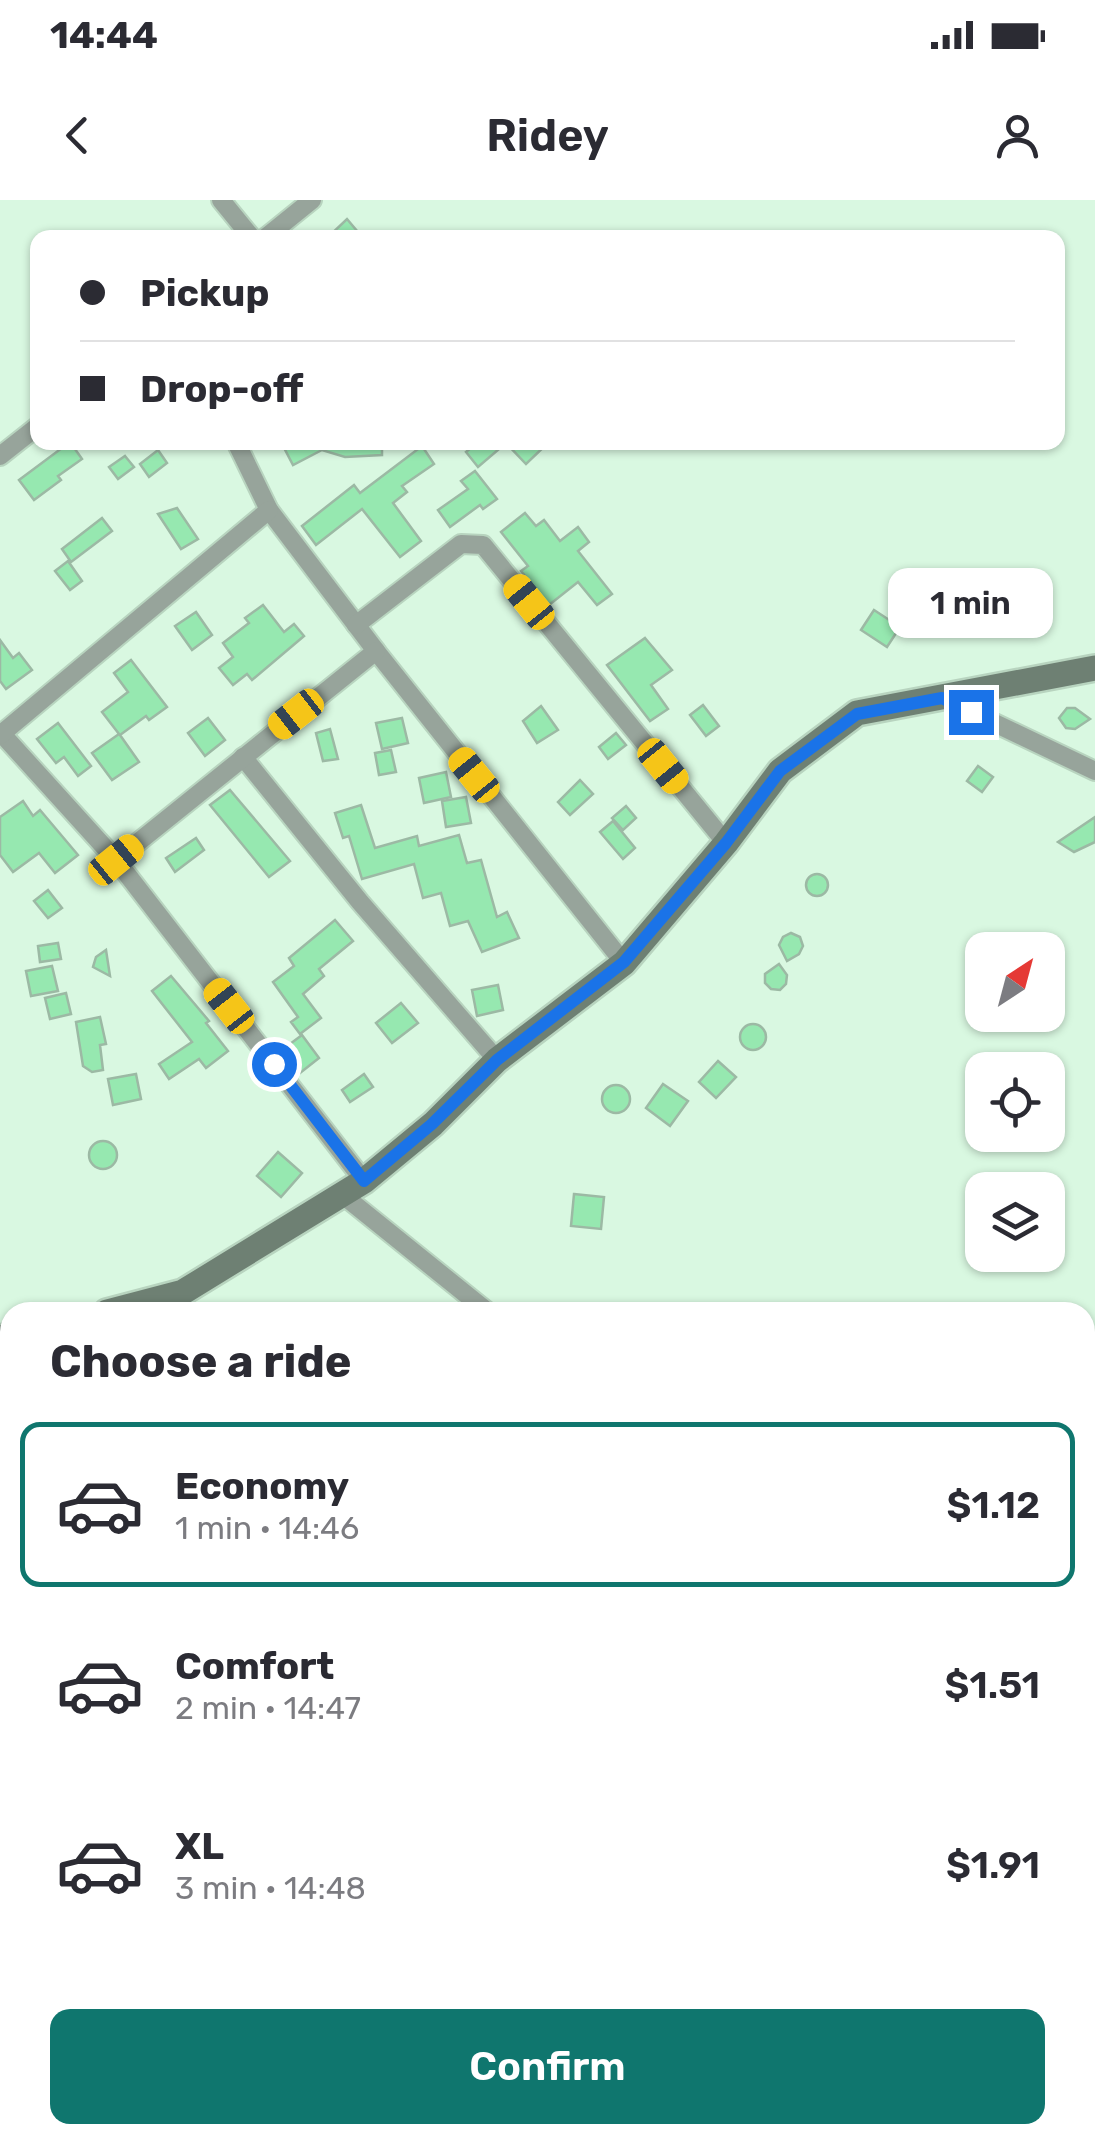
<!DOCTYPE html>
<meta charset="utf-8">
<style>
body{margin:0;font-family:Rubik,sans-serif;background:#f7f7f7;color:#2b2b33;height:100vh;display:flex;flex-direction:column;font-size:38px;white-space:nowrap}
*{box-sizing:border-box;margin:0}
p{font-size:32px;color:#7c7c81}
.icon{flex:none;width:55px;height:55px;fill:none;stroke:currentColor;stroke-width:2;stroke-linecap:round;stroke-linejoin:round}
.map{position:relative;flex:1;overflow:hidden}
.side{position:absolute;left:0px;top:1102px;width:1095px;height:842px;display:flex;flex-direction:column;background:#fff;border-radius:30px 30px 0 0;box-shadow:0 2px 8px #0004}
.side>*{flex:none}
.hud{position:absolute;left:30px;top:30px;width:1035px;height:220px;border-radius:20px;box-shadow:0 2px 8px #0004;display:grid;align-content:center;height:220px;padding:0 50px;background:#fff}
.needle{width:65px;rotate:36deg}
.tools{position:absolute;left:965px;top:732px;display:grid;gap:20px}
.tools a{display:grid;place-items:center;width:100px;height:100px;border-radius:20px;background:#fff;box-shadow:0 2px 8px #0004;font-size:50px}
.end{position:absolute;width:45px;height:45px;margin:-22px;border:12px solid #1a73e8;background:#fff;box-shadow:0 0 0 5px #fff}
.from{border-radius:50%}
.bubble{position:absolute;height:70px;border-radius:20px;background:#fff;box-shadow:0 2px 8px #0004;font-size:32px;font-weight:600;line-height:70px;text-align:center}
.car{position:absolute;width:30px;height:60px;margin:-30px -15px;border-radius:12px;box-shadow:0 0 8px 2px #0007;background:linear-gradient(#f5c518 24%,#345 0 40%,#f5c518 0 76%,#345 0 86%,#f5c518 0)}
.hud b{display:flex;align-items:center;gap:35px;height:95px;font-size:38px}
.hud b+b{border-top:2px solid #e1e1e2}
.hud i{width:25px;height:25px;background:#2b2b33}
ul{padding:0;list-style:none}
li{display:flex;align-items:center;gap:30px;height:165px;margin:0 20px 15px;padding:0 30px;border:5px solid transparent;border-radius:20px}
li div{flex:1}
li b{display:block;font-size:38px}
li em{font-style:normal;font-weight:600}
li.on{border-color:#0f766e}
li>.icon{width:90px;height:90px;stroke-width:1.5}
h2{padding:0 50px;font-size:45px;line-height:120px}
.cta{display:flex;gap:20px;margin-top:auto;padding:20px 50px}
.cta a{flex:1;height:115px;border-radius:20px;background:#0f766e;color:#fff;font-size:40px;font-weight:600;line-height:115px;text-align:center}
.status{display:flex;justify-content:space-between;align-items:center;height:70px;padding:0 50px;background:#fff;direction:ltr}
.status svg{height:28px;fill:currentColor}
header{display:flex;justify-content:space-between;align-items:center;height:130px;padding:0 50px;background:#fff;font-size:45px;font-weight:600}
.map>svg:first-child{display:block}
</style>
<div class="status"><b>14:44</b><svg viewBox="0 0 49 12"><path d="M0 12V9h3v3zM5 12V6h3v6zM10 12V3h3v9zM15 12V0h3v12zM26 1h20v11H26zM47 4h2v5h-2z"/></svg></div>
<header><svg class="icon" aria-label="back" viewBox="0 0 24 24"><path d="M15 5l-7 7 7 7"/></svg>Ridey<svg class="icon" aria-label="person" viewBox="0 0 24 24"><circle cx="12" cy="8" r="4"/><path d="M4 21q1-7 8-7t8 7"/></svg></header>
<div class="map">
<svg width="1095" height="1943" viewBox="0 0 1095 1943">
<rect width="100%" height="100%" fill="#d9f8e1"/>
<g fill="#96e8b0" stroke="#9cb9a4" stroke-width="2.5">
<path d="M347 19 363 38H327Z"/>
<path d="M70 242 82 259 58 276 61 280 34 300 19 280Z"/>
<path d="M281 242H382V255L345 257 322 250 293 265Z"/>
<path d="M478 242H549L526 264 506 243 478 267 466 252Z"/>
<path d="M422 246 434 264 402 286 407 292 393 303 421 341 400 357 362 309 316 345 302 326 354 285 360 293Z"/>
<path d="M158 250 167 263 149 277 140 264Z"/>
<path d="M125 256 134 267 118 279 109 267Z"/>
<path d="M475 271 497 299 483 309 480 305 450 327 438 310 468 289 461 281Z"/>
<path d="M177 308 198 339 181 349 158 314Z"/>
<path d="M525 313 536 326 544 320 560 341 578 327 589 342 578 351 612 394 597 405 578 382 549 405 521 371 528 366 501 332Z"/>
<path d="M102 318 112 331 71 362 62 349Z"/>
<path d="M68 361 82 381 70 390 55 371Z"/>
<path d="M263 405 284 432 294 424 304 436 252 480 247 474 233 485 219 468 233 457 223 443 249 423 245 418Z"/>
<rect x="994" y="409" width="27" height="23"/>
<path d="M874 410 900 427 887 447 861 430Z"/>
<path d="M196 412 212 435 192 450 175 426Z"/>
<path d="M645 438 672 470 651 485 668 509 650 521 607 465Z"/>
<path d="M0 440 13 458 19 453 32 470 6 489 0 481Z"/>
<path d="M131 460 167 507 149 520 146 516 120 535 139 562 112 580 92 553 119 534 102 512 128 492 114 473Z"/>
<path d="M703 505 719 526 706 536 690 515Z"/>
<path d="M541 506 558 530 537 543 523 521Z"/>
<path d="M1067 508H1075L1090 519 1075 529 1066 528 1059 518Z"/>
<path d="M208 518 225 540 205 556 188 533Z"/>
<path d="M402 518 408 543 382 549 376 523Z"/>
<path d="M58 523 91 566 78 576 64 557 56 563 37 539Z"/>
<path d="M330 529 338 559 323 561 316 533Z"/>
<path d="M616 533 626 545 608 559 599 547Z"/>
<path d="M391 550 396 572 379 575 375 553Z"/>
<path d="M978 566 993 577 982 592 967 581Z"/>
<path d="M446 572 451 597 424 603 419 578Z"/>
<path d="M580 580 593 594 570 615 558 602Z"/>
<path d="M230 590 290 661 269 677 210 605Z"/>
<path d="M466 597 471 623 446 627 442 601Z"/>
<path d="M23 601 33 616 40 610 78 655 55 673 39 653 13 672 0 655V617Z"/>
<path d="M361 605 375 648 417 636 419 646 459 635 467 663 481 660 497 717 507 712 519 738 482 752 468 721 450 726 441 693 423 698 414 664 362 679 349 636 343 638 335 613Z"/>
<path d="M626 606 636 618 623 630 612 618Z"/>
<path d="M1095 617V642L1074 652 1058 642Z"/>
<path d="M613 621 635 648 623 659 600 632Z"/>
<path d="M196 638 204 650 175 672 166 658Z"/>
<circle cx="817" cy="685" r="11"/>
<path d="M48 690 62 708 48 718 34 701Z"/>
<path d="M335 720 353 741 319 769 324 776 303 794 321 818 300 834 291 822 298 817 273 782 294 766 289 758Z"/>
<path d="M791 733 800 737 803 746 799 754 787 761 779 745 783 737Z"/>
<path d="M58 743 61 759 40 762 38 746Z"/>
<path d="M106 750 110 776 93 767 96 757Z"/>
<path d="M779 764 787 775 786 784 780 790 771 789 765 783V774Z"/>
<path d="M52 766 58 791 31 796 26 771Z"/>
<path d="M171 776 209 821 206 823 228 851 206 868 199 859 169 879 159 864 192 842 152 791Z"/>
<path d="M498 785 503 810 477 816 472 790Z"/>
<path d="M66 793 71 814 50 819 45 798Z"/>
<path d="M401 803 418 823 392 843 376 823Z"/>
<path d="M100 817 106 844 100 845 103 870 92 872 83 866 76 822Z"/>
<circle cx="753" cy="837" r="13"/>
<path d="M302 835 319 858 300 873 282 850Z"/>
<path d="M718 861 736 877 716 898 699 882Z"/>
<path d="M136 874 141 899 113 905 108 879Z"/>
<path d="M364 874 373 887 350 902 342 890Z"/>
<path d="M663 884 688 901 670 926 646 908Z"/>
<circle cx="616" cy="899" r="14"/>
<circle cx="103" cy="955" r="14"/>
<path d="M278 952 302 973 281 997 257 976Z"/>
<path d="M574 994 604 997 601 1029 571 1026Z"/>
</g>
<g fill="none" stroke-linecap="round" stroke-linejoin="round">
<g stroke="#b8d4bf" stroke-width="22">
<g id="minor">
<path d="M221 0 252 38"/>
<path d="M265 38 312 0"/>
<path d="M236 242 269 310 376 451 624 763"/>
<path d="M0 256 38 226"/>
<path d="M356 425 461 344 483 345 726 643"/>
<path d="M942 498 1095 571"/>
<path d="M2 534 116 660 364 981"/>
<path d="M0 535 269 310"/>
<path d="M243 557 360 702 497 860"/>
<path d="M116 660 376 451"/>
<path d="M344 996 488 1112"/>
</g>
</g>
<g stroke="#b8d4bf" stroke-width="30">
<g id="secondary">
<path d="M107 1112 183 1092 364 981 433 924 497 860 624 763 726 643 780 571 857 513 1095 468"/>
<path d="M0 1138 10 1136"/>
</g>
</g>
<use href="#minor" stroke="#97a49b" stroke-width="18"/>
<use href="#secondary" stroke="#6e8073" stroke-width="25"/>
</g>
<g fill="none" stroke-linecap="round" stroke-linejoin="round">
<path stroke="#1a73e8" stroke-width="12" d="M274 864 364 981 432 924 497 860 624 762 726 643 780 571 857 514 942 498 971 512"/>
</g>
</svg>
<div class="tools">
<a><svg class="needle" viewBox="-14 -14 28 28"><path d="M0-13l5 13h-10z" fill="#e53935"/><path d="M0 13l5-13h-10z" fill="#7c7c81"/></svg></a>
<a><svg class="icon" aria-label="locate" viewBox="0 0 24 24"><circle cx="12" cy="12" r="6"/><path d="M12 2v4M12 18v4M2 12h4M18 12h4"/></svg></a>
<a><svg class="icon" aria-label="layers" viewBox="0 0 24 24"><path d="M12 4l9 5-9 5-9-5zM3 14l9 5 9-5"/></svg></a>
</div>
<i class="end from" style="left:274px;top:864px"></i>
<i class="end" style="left:971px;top:512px"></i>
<div class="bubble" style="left:888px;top:368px;width:165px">1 min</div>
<i class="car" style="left:529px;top:402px;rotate:321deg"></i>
<i class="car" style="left:296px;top:514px;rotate:232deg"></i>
<i class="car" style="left:663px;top:566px;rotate:141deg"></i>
<i class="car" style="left:474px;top:575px;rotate:321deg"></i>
<i class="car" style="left:116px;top:660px;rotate:51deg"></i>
<i class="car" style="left:229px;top:806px;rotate:322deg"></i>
<div class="hud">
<b><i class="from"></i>Pickup</b>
<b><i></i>Drop-off</b>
</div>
<section class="side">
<h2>Choose a ride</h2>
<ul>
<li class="on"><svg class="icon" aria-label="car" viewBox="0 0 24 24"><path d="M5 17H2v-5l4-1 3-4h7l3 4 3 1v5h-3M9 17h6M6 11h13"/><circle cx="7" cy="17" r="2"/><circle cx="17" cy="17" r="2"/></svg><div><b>Economy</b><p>1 min · 14:46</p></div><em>$1.12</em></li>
<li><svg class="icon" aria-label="car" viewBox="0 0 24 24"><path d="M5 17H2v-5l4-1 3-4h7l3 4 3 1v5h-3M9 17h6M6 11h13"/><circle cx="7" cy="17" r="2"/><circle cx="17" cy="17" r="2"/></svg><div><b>Comfort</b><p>2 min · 14:47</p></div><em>$1.51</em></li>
<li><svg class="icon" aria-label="car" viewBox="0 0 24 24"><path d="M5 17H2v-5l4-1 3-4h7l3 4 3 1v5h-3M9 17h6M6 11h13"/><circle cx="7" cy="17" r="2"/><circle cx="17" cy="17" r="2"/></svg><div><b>XL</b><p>3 min · 14:48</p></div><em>$1.91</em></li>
</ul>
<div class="cta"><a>Confirm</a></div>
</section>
</div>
